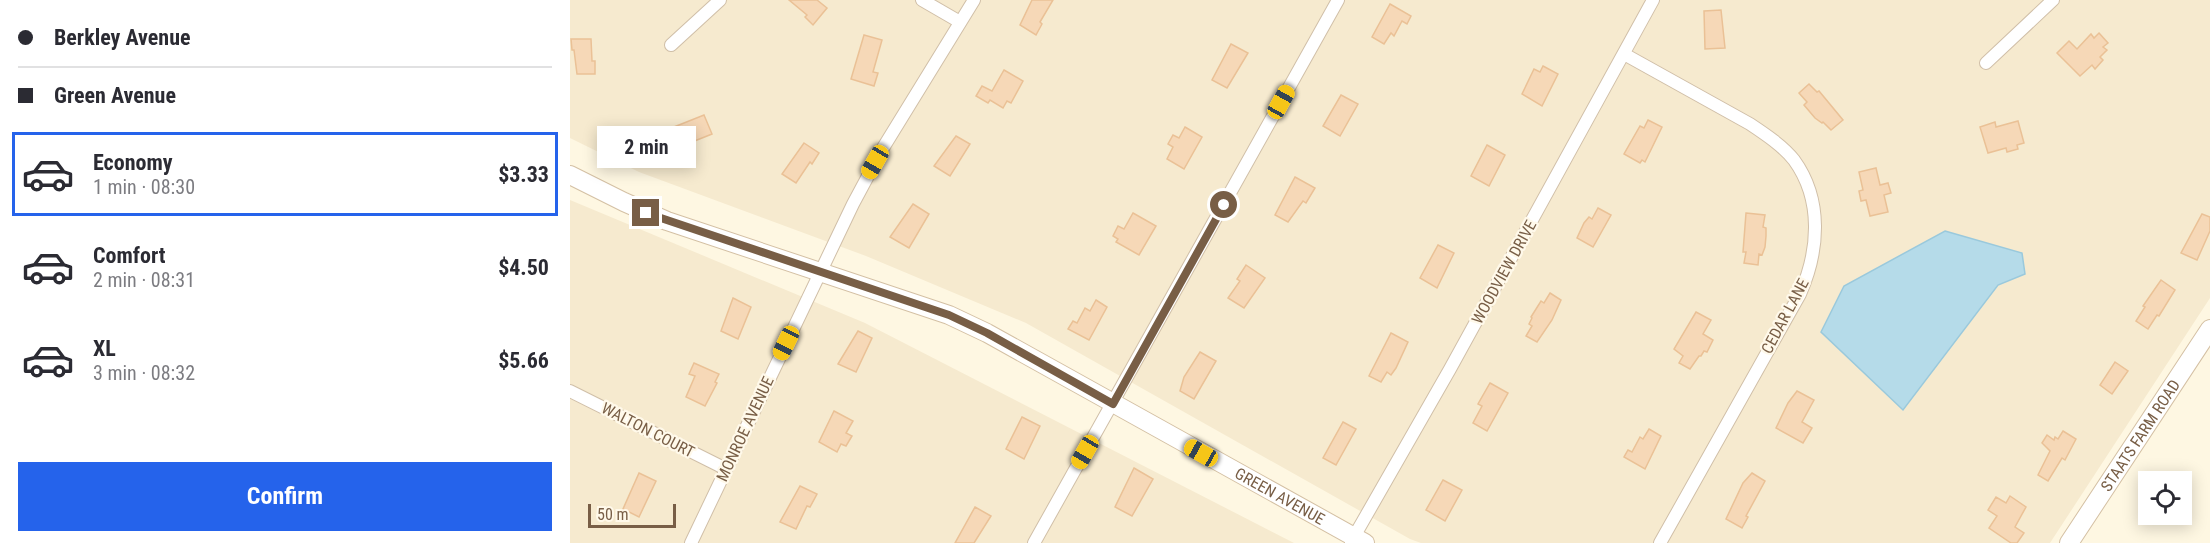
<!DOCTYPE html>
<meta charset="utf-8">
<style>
body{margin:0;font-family:"Roboto Condensed",sans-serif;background:#f2f2f3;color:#2b2b33;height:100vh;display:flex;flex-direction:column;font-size:22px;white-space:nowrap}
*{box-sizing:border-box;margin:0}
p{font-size:20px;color:#7c7c81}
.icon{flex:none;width:33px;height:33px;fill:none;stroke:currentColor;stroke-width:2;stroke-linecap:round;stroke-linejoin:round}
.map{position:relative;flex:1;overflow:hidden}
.sheet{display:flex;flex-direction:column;background:#fff;width:570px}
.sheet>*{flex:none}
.top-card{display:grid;align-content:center;height:132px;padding:0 18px;background:#fff}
.controls{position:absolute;left:1568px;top:471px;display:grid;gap:12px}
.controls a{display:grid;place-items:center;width:54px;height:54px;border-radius:0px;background:#fff;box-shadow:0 3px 15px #0003;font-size:30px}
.scale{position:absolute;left:18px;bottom:15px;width:88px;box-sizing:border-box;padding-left:6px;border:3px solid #785e46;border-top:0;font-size:16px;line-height:21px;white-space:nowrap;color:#785e46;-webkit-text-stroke:4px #fff9ea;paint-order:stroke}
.end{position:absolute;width:27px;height:27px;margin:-14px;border:8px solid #785e46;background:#fff;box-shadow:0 0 0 3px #fff}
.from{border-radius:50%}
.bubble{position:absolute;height:42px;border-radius:0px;background:#fff;box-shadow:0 3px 15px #0003;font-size:20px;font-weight:700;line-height:42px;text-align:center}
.car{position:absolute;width:18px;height:36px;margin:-18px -9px;border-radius:8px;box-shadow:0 0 4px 2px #0007;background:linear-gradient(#f5c518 24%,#345 0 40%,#f5c518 0 76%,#345 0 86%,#f5c518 0)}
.top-card b{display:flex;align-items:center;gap:21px;height:57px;font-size:22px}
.top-card b+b{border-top:2px solid #e1e1e2}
.top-card i{width:15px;height:15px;background:#2b2b33}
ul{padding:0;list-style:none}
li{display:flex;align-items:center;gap:18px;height:84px;margin:0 12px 9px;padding:0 6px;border:3px solid transparent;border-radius:0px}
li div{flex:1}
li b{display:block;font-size:22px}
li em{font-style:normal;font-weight:700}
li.active{border-color:#2563eb}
li>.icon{width:54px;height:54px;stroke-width:1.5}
.button{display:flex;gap:12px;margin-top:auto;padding:12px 18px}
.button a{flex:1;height:69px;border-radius:0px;background:#2563eb;color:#fff;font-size:24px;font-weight:700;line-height:69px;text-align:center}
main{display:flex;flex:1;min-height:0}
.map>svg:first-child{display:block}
</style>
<main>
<section class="sheet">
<div class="top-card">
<b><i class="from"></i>Berkley Avenue</b>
<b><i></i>Green Avenue</b>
</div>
<ul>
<li class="active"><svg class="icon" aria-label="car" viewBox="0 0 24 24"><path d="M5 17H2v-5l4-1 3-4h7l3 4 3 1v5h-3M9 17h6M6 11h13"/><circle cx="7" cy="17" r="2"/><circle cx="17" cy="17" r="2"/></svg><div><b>Economy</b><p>1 min · 08:30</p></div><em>$3.33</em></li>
<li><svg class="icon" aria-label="car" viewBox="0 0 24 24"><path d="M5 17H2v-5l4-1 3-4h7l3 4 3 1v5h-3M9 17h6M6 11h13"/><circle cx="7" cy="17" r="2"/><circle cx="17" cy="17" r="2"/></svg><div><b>Comfort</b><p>2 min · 08:31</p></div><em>$4.50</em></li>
<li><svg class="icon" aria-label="car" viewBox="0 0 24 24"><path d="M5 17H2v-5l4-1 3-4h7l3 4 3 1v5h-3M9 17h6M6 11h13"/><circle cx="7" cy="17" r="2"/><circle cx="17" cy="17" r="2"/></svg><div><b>XL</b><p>3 min · 08:32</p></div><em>$5.66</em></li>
</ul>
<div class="button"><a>Confirm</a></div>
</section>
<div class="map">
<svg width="1640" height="543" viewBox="0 0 1640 543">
<rect width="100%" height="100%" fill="#fef7e2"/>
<g fill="#f6eacf">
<path d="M0 0H1640V298L1480 543H851L840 539 456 323 296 256 69 172 0 138Z"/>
<path d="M0 200 295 323 724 543H0Z"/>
</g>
<path fill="#b5dbe9" stroke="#9ac9dc" stroke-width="1.5" d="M1375 231 1452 253 1455 274 1428 285 1333 410 1251 332 1274 286Z"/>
<g fill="#f6d8b7" stroke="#eac196" stroke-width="1.5">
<path d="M219 0H247L257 8 243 25 235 17 237 15Z"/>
<path d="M462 0H483L470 22 472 24 466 35 450 25Z"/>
<path d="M820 4 841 16 837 24 832 21 824 36 821 33 814 44 802 37Z"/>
<path d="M1151 10 1155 48 1135 49 1134 11Z"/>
<path d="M1529 33 1538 43 1533 47 1537 50 1530 57 1533 60 1525 69 1522 65 1510 76 1487 53 1499 41 1507 49 1521 34 1524 38Z"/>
<path d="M294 35 312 40 303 72 308 73 304 86 281 79Z"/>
<path d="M1 39H21L22 61H25V74H7L4 50H2Z"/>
<path d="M661 44 678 53 657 88 642 80Z"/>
<path d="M973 66 988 74 972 106 952 94 964 69 970 72Z"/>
<path d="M434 70 453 81 441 103 437 101 433 108 420 100 418 103 406 96 412 86 422 91Z"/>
<path d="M1239 84 1247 92 1249 91 1273 120 1261 130 1253 122 1252 123 1245 118 1234 105 1237 102 1229 93Z"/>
<path d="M771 95 788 104 770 136 753 126Z"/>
<path d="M134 115 142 134 112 146 104 127Z"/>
<path d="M1078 120 1092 127 1075 162 1072 160 1070 163 1054 154 1070 126 1074 128Z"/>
<path d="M1448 121 1454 143 1447 145 1448 149 1437 152 1436 148 1418 153 1410 127 1425 122 1426 127Z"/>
<path d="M615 127 632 137 614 169 597 159 603 147 598 144 603 135 609 138Z"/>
<path d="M386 136 400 144 380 176 364 166Z"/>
<path d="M234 143 249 153 242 164 240 162 226 183 212 174Z"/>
<path d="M917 145 935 155 919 186 901 176Z"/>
<path d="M1306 168 1310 185 1318 183 1321 193 1314 195 1318 212 1300 216 1296 200 1291 201 1289 191 1293 190 1289 172Z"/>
<path d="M725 177 745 188 736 203 733 201 718 222 705 215Z"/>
<path d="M343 204 359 214 339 248 320 237Z"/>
<path d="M1028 208 1041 215 1023 247 1007 238 1014 223 1019 217 1022 219Z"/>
<path d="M563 213 586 226 569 255 546 242 548 239 543 236 548 226 554 229Z"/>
<path d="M1176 213 1195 215 1193 227 1196 228V236L1195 247 1192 255 1189 254 1188 265 1174 263 1176 252H1173Z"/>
<path d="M1632 214 1640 217V231L1627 260 1611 253Z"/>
<path d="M868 245 884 253 867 288 850 278Z"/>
<path d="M676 265 695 278 674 308 658 298 670 281 667 279Z"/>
<path d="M1591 280 1605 290 1589 316 1587 315 1578 329 1566 321 1575 307 1573 306Z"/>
<path d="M980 293 991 300 982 320 967 342 956 336 962 326 959 324 962 318 961 317 971 301 974 303Z"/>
<path d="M163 298 181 307 168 339 151 331Z"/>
<path d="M526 300 537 307 519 340 498 329 503 321 507 323 515 308 520 311Z"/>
<path d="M1126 312 1141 320 1133 334 1143 340 1137 352 1134 351 1131 356H1129L1120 369 1109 363 1113 356 1104 349Z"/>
<path d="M288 331 302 338 286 372 268 364Z"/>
<path d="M821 333 838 342 826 368 821 375 817 372 811 382 799 376Z"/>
<path d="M630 352 646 361 624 399 610 391 614 377Z"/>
<path d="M1545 362 1558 371 1542 394 1530 385Z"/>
<path d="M124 363 149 374 145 382 147 383 135 406 116 397 125 376 119 374Z"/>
<path d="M920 383 938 393 917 431 903 423 912 406 908 404Z"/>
<path d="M1227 391 1244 400 1232 422 1242 428 1233 443 1206 428 1218 403Z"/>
<path d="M264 411 283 421 276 433 282 436 276 446 271 444 267 452 249 442Z"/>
<path d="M452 417 470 426 454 459 436 449Z"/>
<path d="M773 422 786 429 766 465 753 458Z"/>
<path d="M1079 429 1091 436 1075 469 1054 457 1058 450 1062 452 1070 437 1073 439Z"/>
<path d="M1493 431 1506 439 1495 460 1492 458 1478 481 1468 475 1480 451 1472 443 1477 435 1484 440 1485 437 1488 439Z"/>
<path d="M564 468 583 479 562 516 545 507Z"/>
<path d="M69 473 86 481 69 517 53 509Z"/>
<path d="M1182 473 1195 481 1176 516 1178 517 1172 528 1156 519 1173 483Z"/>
<path d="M873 480 892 490 875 521 856 510Z"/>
<path d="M230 486 247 494 240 507 237 506 226 529 210 522Z"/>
<path d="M1440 496 1456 507 1445 527 1454 533 1447 543H1441L1419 528 1427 516 1418 510 1426 497 1436 503Z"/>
<path d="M405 507 421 516 404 543H385Z"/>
</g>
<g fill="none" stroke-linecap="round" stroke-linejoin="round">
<g stroke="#d0bfa8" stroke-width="14">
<g id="street">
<path d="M352 0 390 22"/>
<path d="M101 45 150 0"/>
<path d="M1054 54 1180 124C1195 134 1213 146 1224 160 1253 200 1249 251 1230 294L1090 543"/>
<path d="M1416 63 1483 0"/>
<path d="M0 391 156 469"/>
<path d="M781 542 880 369 1083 0"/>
<path d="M121 543 283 204 313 148 404 0"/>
<path d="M464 543 768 0"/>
</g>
</g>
<g stroke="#d4c0a4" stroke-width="20">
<g id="secondary">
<path id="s1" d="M0 175 54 202 97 221 379 315 417 333 795 543"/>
<path id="s2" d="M1499 543 1640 329"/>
</g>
</g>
<use href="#street" stroke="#fff" stroke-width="12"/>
<use href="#secondary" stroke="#fff" stroke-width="18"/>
</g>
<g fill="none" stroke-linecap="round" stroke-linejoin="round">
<path stroke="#785e46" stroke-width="8" d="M76 213 379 315 417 333 543 404 654 205"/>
</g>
<g text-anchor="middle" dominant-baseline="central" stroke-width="4.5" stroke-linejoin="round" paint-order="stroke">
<g font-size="16" fill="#785e46" stroke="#fff9ea">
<text transform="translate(934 272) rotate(-61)">WOODVIEW DRIVE</text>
<text transform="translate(1215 316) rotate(-62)">CEDAR LANE</text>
<text transform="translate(175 429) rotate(-65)">MONROE AVENUE</text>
<text transform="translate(78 430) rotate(27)">WALTON COURT</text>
<text stroke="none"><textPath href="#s2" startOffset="129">STAATS FARM ROAD</textPath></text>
<text stroke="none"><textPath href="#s1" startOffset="782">GREEN AVENUE</textPath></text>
</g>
</g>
</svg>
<div class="controls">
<a><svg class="icon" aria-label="locate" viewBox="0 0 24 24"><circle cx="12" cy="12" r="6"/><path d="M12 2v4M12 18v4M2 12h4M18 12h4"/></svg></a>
</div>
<div class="scale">50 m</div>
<i class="end from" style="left:654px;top:205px"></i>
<i class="end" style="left:76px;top:213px"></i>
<div class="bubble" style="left:27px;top:126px;width:99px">2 min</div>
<i class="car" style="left:711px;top:102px;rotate:29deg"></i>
<i class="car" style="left:305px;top:162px;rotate:210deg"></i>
<i class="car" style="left:216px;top:343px;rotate:206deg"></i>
<i class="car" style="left:515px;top:452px;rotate:210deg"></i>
<i class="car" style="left:631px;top:453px;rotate:299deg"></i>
</div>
</main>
